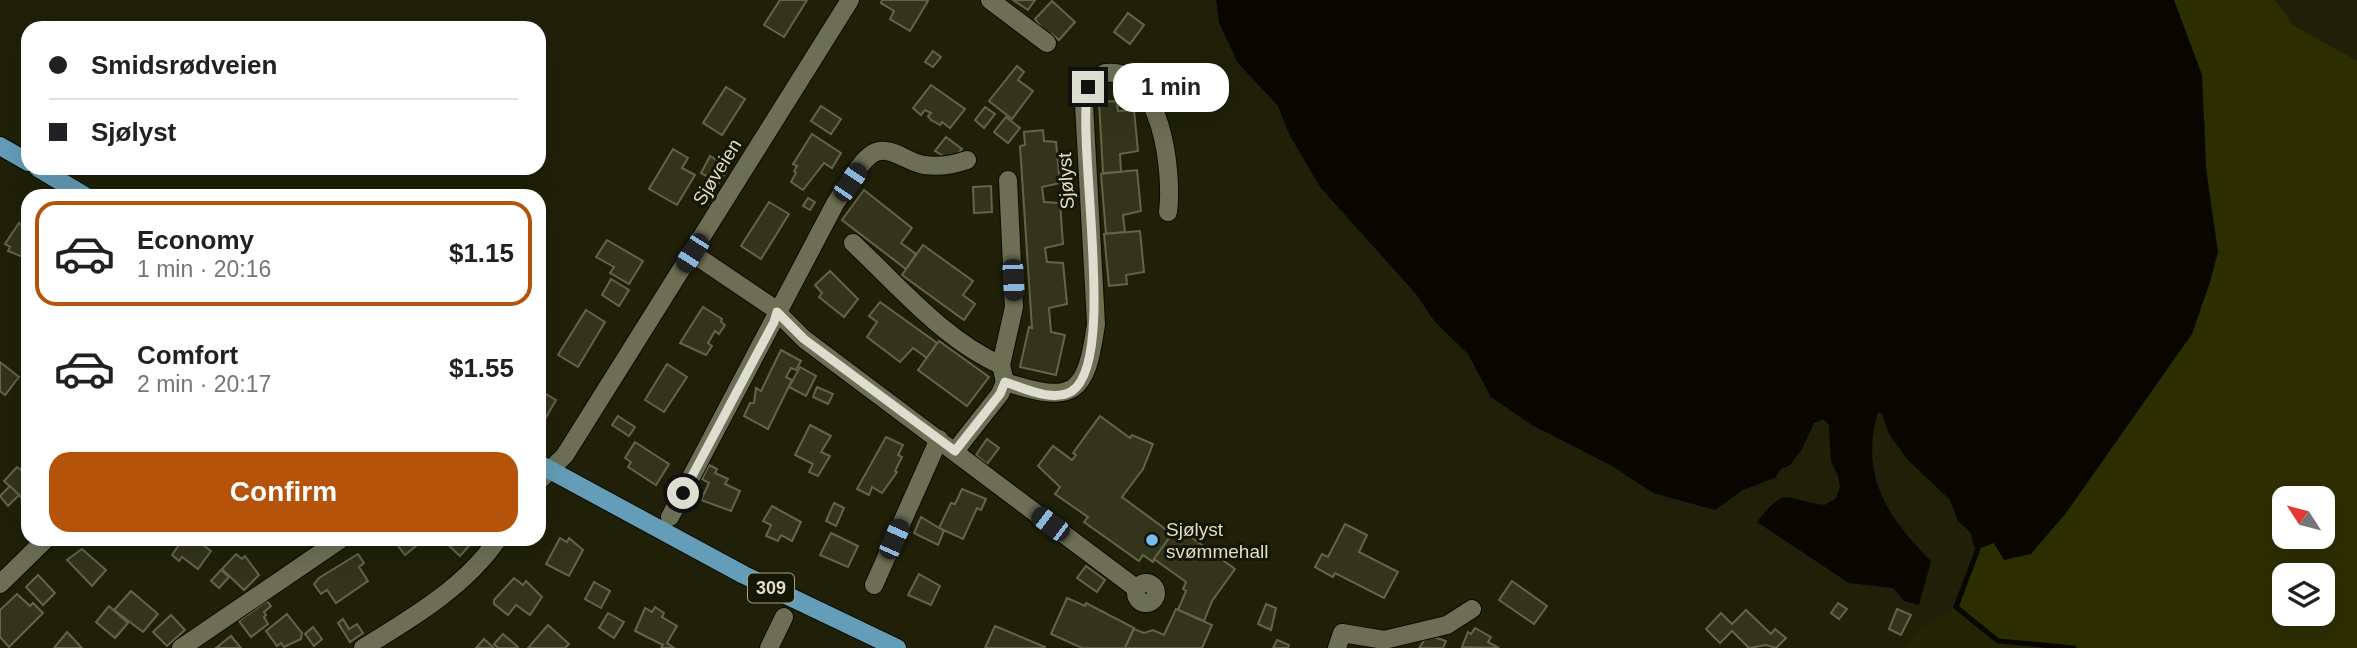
<!DOCTYPE html>
<meta charset="utf-8">
<style>
body{margin:0;font-family:Helvetica,sans-serif;background:#f2f2f2;color:#202124;height:100vh;display:flex;flex-direction:column;font-size:26px;white-space:nowrap}
*{box-sizing:border-box;margin:0}
p{font-size:23px;color:#757577}
.icon{flex:none;width:38px;height:38px;fill:none;stroke:currentColor;stroke-width:2;stroke-linecap:round;stroke-linejoin:round}
.map{position:relative;flex:1;overflow:hidden}
.side{position:absolute;left:21px;top:189px;width:525px;height:357px;display:flex;flex-direction:column;background:#fff;border-radius:21px;box-shadow:0 7px 28px #0002}
.side>*{flex:none}
.top-card{position:absolute;left:21px;top:21px;width:525px;height:154px;border-radius:21px;box-shadow:0 7px 28px #0002;display:grid;align-content:center;height:154px;padding:0 28px;background:#fff}
.needle{width:46px;rotate:306deg}
.tools{position:absolute;left:2272px;top:486px;display:grid;gap:14px}
.tools a{display:grid;place-items:center;width:63px;height:63px;border-radius:14px;background:#fff;box-shadow:0 7px 28px #0002;font-size:35px}
.end{position:absolute;width:32px;height:32px;margin:-16px;border:9px solid #dddecf;background:#111;box-shadow:0 0 0 4px #111}
.from{border-radius:50%}
.bubble{position:absolute;height:49px;border-radius:21px;background:#fff;box-shadow:0 7px 28px #0002;font-size:23px;font-weight:700;line-height:49px;text-align:center}
.car{position:absolute;width:21px;height:42px;margin:-21px -10px;border-radius:9px;box-shadow:0 0 5px 2px #0007;background:linear-gradient(#222 24%,#8ab4d8 0 40%,#222 0 76%,#8ab4d8 0 86%,#222 0)}
.top-card b{display:flex;align-items:center;gap:24px;height:66px;font-size:26px}
.top-card b+b{border-top:2px solid #e0e0e0}
.top-card i{width:18px;height:18px;background:#202124}
ul{padding:12px 0 0;list-style:none}
li{display:flex;align-items:center;gap:21px;height:105px;margin:0 14px 10px;padding:0 14px;border:4px solid transparent;border-radius:21px}
li div{flex:1}
li b{display:block;font-size:26px}
li em{font-style:normal;font-weight:700}
li.active{border-color:#b45309}
li>.icon{width:63px;height:63px;stroke-width:1.5}
.button{display:flex;gap:14px;margin-top:auto;padding:14px 28px}
.button a{flex:1;height:80px;border-radius:21px;background:#b45309;color:#fff;font-size:28px;font-weight:700;line-height:80px;text-align:center}
.map>svg:first-child{display:block}
</style>
<div class="map">
<svg width="2357" height="648" viewBox="0 0 2357 648">
<rect width="100%" height="100%" fill="#1f2007"/>
<path fill="#242504" d="M1956 607 1998 641 2074 648H1905L1920 627Z"/>
<path fill="#2d2e00" fill-rule="evenodd" d="M2174 0H2275L2293 25 2357 61V648H2074L1998 641 1956 607 1978 549 1994 542 2206 168 2205 124ZM2284 499H2322V537H2284ZM2284 576H2322V614H2284Z"/>
<path fill="#070700" d="M1216 0H2174L2202 75 2206 168 2218 252 2210 282 2192 334 2066 513 2031 554 2004 560 1994 543 1978 549 1974 547 1971 533 1958 521 1950 500 1908 460 1889 434 1882 414 1878 412C1859 476 1888 518 1931 561L1919 605 1904 601 1893 588 1849 583 1757 522C1787 484 1783 500 1825 505L1836 498 1840 487 1838 476 1831 461 1829 425 1823 419 1814 423 1802 449 1790 465 1781 469 1775 478 1743 490 1715 510 1653 493 1612 466 1532 425 1491 397 1468 354 1435 322 1416 294 1320 187 1289 134 1278 106 1238 63 1219 23Z"/>
<g fill="none" stroke-linecap="round" stroke-linejoin="round">
<path stroke="#070700" stroke-width="5" d="M1978 549 1956 607 1998 641 2074 648"/>
</g>
<g fill="#33341b" stroke="#63654a" stroke-width="2">
<path d="M780 0H807L784 37 764 25Z"/>
<path d="M882 0H926L928 1 910 31 890 19 894 11 881 3Z"/>
<path d="M1013 0H1035L1028 10Z"/>
<path d="M1052 1 1075 22 1059 40 1052 34 1049 37 1035 19Z"/>
<path d="M1128 13 1144 25 1130 44 1114 32Z"/>
<path d="M933 51 941 57 933 67 925 62Z"/>
<path d="M1017 66 1024 72 1018 80 1033 91 1012 119 989 101Z"/>
<path d="M931 85 965 109 950 128 942 122 940 125 931 120 928 116 931 113 925 110 921 115 913 108Z"/>
<path d="M726 87 745 99 722 135 703 123Z"/>
<path d="M1117 101 1118 111 1134 110 1138 151 1120 154 1121 172 1103 173 1099 102Z"/>
<path d="M821 106 841 119 831 134 811 121Z"/>
<path d="M985 107 995 114 984 128 975 120Z"/>
<path d="M1006 117 1020 128 1008 143 994 132Z"/>
<path d="M1043 130 1044 141 1056 142 1060 183 1042 187 1044 202 1060 203 1063 244 1045 248 1047 262 1063 263 1067 304 1049 308 1051 332 1065 335 1056 375 1020 367 1029 327 1032 328 1020 146 1025 145 1024 132Z"/>
<path d="M812 134 841 153 832 168 824 163 803 190 791 182 796 173 794 171 797 166 793 164Z"/>
<path d="M946 137 962 149 952 161 935 151Z"/>
<path d="M673 149 688 158 682 168 695 175 677 205 649 189Z"/>
<path d="M710 156 729 167 719 183 701 173Z"/>
<path d="M1137 170 1141 211 1123 215 1125 232 1106 234 1101 174Z"/>
<path d="M991 186 992 212 974 213 973 187Z"/>
<path d="M864 190 912 228 901 243 916 254 906 269 842 220Z"/>
<path d="M808 198 815 202 810 210 803 206Z"/>
<path d="M769 202 789 214 761 259 741 246Z"/>
<path d="M19 223 26 228 28 225V259L8 251 10 247 5 244Z"/>
<path d="M1140 231 1144 272 1126 275 1127 284 1109 286 1104 234Z"/>
<path d="M607 240 643 261 629 284 610 273 614 267 596 257Z"/>
<path d="M923 245 973 281 963 295 975 304 964 320 902 275Z"/>
<path d="M830 271 858 299 844 317 819 297 822 293 815 285Z"/>
<path d="M611 279 629 290 619 306 602 295Z"/>
<path d="M880 302 937 343 927 358 913 348 900 362 867 337 877 322 869 316Z"/>
<path d="M703 307 722 319 721 322 725 325 719 334 715 331 708 343 712 346 706 355 680 343Z"/>
<path d="M586 310 605 322 578 367 558 355Z"/>
<path d="M939 341 989 377 967 406 918 370Z"/>
<path d="M781 350 801 361 796 370 791 368 786 377 792 380 768 429 744 416 750 403H754L756 388 761 391Z"/>
<path d="M0 362 19 377 5 395 0 391Z"/>
<path d="M667 364 687 377 664 412 645 400Z"/>
<path d="M800 367 816 376 806 396 789 387Z"/>
<path d="M817 387 833 394 828 404 813 397Z"/>
<path d="M539 390 556 400 544 421 539 417Z"/>
<path d="M618 416 635 427 629 436 612 425Z"/>
<path d="M1100 416 1130 438 1132 435 1153 444 1143 469 1122 497 1172 534 1153 562 1143 555 1139 561 1084 522 1088 517 1055 494 1060 487 1038 466 1053 446 1072 460 1076 455 1073 453Z"/>
<path d="M810 425 831 436 821 452 830 456 818 476 809 472 813 464 795 455Z"/>
<path d="M886 437 903 445 898 455 902 457 895 471 897 472 882 493 872 487 869 495 857 489Z"/>
<path d="M987 439 999 448 987 464 976 455Z"/>
<path d="M635 442 669 464 656 485 628 467 631 462 625 458Z"/>
<path d="M709 465 717 469 715 473 728 479 725 484 740 491 731 511 701 500 709 483 702 479Z"/>
<path d="M17 467 28 474V504L4 481Z"/>
<path d="M10 486 19 495 8 506 0 496Z"/>
<path d="M962 489 986 499 981 510 977 508 963 539 939 528 951 503 955 504Z"/>
<path d="M834 503 844 508 836 526 826 521Z"/>
<path d="M772 506 801 522 792 541 781 535 778 541 766 536 771 525 763 521Z"/>
<path d="M921 517 944 531 938 545 914 533Z"/>
<path d="M1345 524 1367 535 1359 552 1398 572 1384 598 1335 573 1333 577 1315 567 1322 554 1328 557Z"/>
<path d="M1177 527 1235 569 1212 601 1204 621 1178 610 1186 591 1183 589 1186 582 1154 559Z"/>
<path d="M831 533 858 546 848 567 820 555Z"/>
<path d="M560 538 567 542 569 538 583 550 569 576 546 564Z"/>
<path d="M183 539H195L211 551 198 569 182 557 179 561 172 555Z"/>
<path d="M387 539H421L422 541 405 555 395 542 391 544Z"/>
<path d="M448 539H462L469 546 460 556 445 542Z"/>
<path d="M82 549 106 570 92 586 67 560Z"/>
<path d="M236 554 242 559 245 556 259 575 244 590 222 569Z"/>
<path d="M358 554 364 563 359 567 368 581 336 603 327 590 321 594 314 584 319 578Z"/>
<path d="M1086 566 1105 580 1097 592 1077 578Z"/>
<path d="M221 570 229 577 219 588 211 581Z"/>
<path d="M919 574 940 586 931 605 908 595Z"/>
<path d="M38 575 55 593 43 605 26 587Z"/>
<path d="M514 578 523 585 526 581 542 597 530 615 516 605 508 615 494 604V600Z"/>
<path d="M1512 581 1547 606 1534 624 1499 600Z"/>
<path d="M594 582 610 591 601 608 585 599Z"/>
<path d="M131 591 158 614 143 632 114 610Z"/>
<path d="M17 594 30 606 33 603 43 613 9 647 0 637V610Z"/>
<path d="M1067 598 1085 606 1086 603 1134 628 1125 648H1082L1051 634Z"/>
<path d="M267 601 271 606 264 612 266 615 264 617 268 624 251 637 239 621Z"/>
<path d="M1838 603 1847 609 1839 619 1831 613Z"/>
<path d="M1266 604 1276 608 1271 630 1258 624Z"/>
<path d="M109 606 128 623 115 638 96 622Z"/>
<path d="M655 607 664 613 662 617 677 626 667 643 674 648H661L663 645 635 631 645 608 652 612Z"/>
<path d="M1176 609 1212 625 1202 648H1125L1134 629 1144 633 1153 630 1164 635Z"/>
<path d="M1897 609 1911 615 1901 635 1889 629Z"/>
<path d="M1746 610 1771 634 1775 629 1786 638 1776 648 1766 645 1749 648 1732 631 1720 643 1706 629 1721 613 1732 624Z"/>
<path d="M608 613 624 622 614 638 599 628Z"/>
<path d="M287 614 302 633 301 639 284 647 281 643 277 646 266 631Z"/>
<path d="M171 615 185 630 167 646 153 632Z"/>
<path d="M343 619 349 629 357 624 363 633 350 642 338 623Z"/>
<path d="M548 625 569 644 565 648H528Z"/>
<path d="M995 626 1045 647V648H985Z"/>
<path d="M313 627 322 639 314 646 305 634Z"/>
<path d="M1475 628 1491 637 1488 642 1499 648 1462 647 1468 632 1471 634Z"/>
<path d="M67 632 82 648H54Z"/>
<path d="M503 634 518 647 517 648H498L494 644Z"/>
<path d="M1428 635 1446 641 1443 648H1419Z"/>
<path d="M231 636 241 648H216Z"/>
<path d="M484 639 494 648H476Z"/>
<path d="M1277 640 1289 645 1288 648H1273Z"/>
</g>
<g fill="none" stroke-linecap="round" stroke-linejoin="round">
<g stroke="#090a00" stroke-width="20">
<g id="minor">
<path d="M990 0 1047 43"/>
<path d="M853 243C898 285 944 340 1001 365"/>
<path d="M692 253 772 307 804 339 1137 589"/>
<path d="M1005 382 1001 365 1014 307 1008 180"/>
<path d="M955 451 1000 394 1005 382C1074 404 1086 396 1096 324L1084 104 1088 87 1105 73C1162 66 1173 174 1168 212"/>
<path d="M539 481 565 455 850 0"/>
<path d="M670 517 836 202C847 188 857 164 872 154 888 143 908 163 924 165 939 167 953 165 967 160"/>
<circle cx="1146" cy="593" r="10"/>
<path d="M0 584 46 539"/>
<path d="M874 585 939 439"/>
<path d="M181 648 341 539"/>
<path d="M363 648C412 618 465 587 498 539"/>
<path d="M769 648 784 617"/>
<path d="M1337 648 1342 633 1384 640 1447 625 1472 609"/>
</g>
</g>
<g stroke="#090a00" stroke-width="20">
<g id="major">
<path d="M0 146 28 162"/>
<path d="M38 168 85 196"/>
<path d="M539 464 744 575 897 648"/>
</g>
</g>
<use href="#minor" stroke="#6d6f54" stroke-width="18"/>
<use href="#major" stroke="#649db8" stroke-width="18"/>
</g>
<g fill="none" stroke-linecap="round" stroke-linejoin="round">
<path stroke="#dddecf" stroke-width="9" d="M683 493 774 322 777 312 804 339 955 451 1000 394 1005 382C1024 388 1053 403 1072 391 1118 360 1076 147 1088 87"/>
</g>
<circle fill="#75c0f6" stroke="#161701" stroke-width="2.5" cx="1152" cy="540" r="7"/>
<g text-anchor="middle" dominant-baseline="central" stroke-width="6" stroke-linejoin="round" paint-order="stroke">
<rect fill="#161701" stroke="#a1a291" stroke-width="2" x="748" y="573.5" width="46" height="29" rx="5"/>
<g font-size="18" font-weight="bold" fill="#dddecf">
<text x="771" y="588">309</text>
</g>
<g font-size="19" fill="#dddecf" stroke="#161701">
<text transform="translate(717 172) rotate(-58)">Sjøveien</text>
<text transform="translate(1066 181) rotate(-93)">Sjølyst</text>
</g>
<g font-size="19" fill="#dddecf" stroke="#161701" text-anchor="start">
<text x="1166" y="529">Sjølyst<tspan x="1166" dy="22">svømmehall</tspan></text>
</g>
</g>
</svg>
<div class="tools">
<a><svg class="needle" viewBox="-14 -14 28 28"><path d="M0-13l5 13h-10z" fill="#e53935"/><path d="M0 13l5-13h-10z" fill="#757577"/></svg></a>
<a><svg class="icon" aria-label="layers" viewBox="0 0 24 24"><path d="M12 4l9 5-9 5-9-5zM3 14l9 5 9-5"/></svg></a>
</div>
<i class="end from" style="left:683px;top:493px"></i>
<i class="end" style="left:1088px;top:87px"></i>
<div class="bubble" style="left:1113px;top:63px;width:116px">1 min</div>
<i class="car" style="left:850px;top:182px;rotate:34deg"></i>
<i class="car" style="left:692px;top:253px;rotate:213deg"></i>
<i class="car" style="left:1013px;top:280px;rotate:177deg"></i>
<i class="car" style="left:1050px;top:524px;rotate:307deg"></i>
<i class="car" style="left:894px;top:539px;rotate:24deg"></i>
<div class="top-card">
<b><i class="from"></i>Smidsrødveien</b>
<b><i></i>Sjølyst</b>
</div>
<section class="side">
<ul>
<li class="active"><svg class="icon" aria-label="car" viewBox="0 0 24 24"><path d="M5 17H2v-5l4-1 3-4h7l3 4 3 1v5h-3M9 17h6M6 11h13"/><circle cx="7" cy="17" r="2"/><circle cx="17" cy="17" r="2"/></svg><div><b>Economy</b><p>1 min · 20:16</p></div><em>$1.15</em></li>
<li><svg class="icon" aria-label="car" viewBox="0 0 24 24"><path d="M5 17H2v-5l4-1 3-4h7l3 4 3 1v5h-3M9 17h6M6 11h13"/><circle cx="7" cy="17" r="2"/><circle cx="17" cy="17" r="2"/></svg><div><b>Comfort</b><p>2 min · 20:17</p></div><em>$1.55</em></li>
</ul>
<div class="button"><a>Confirm</a></div>
</section>
</div>
